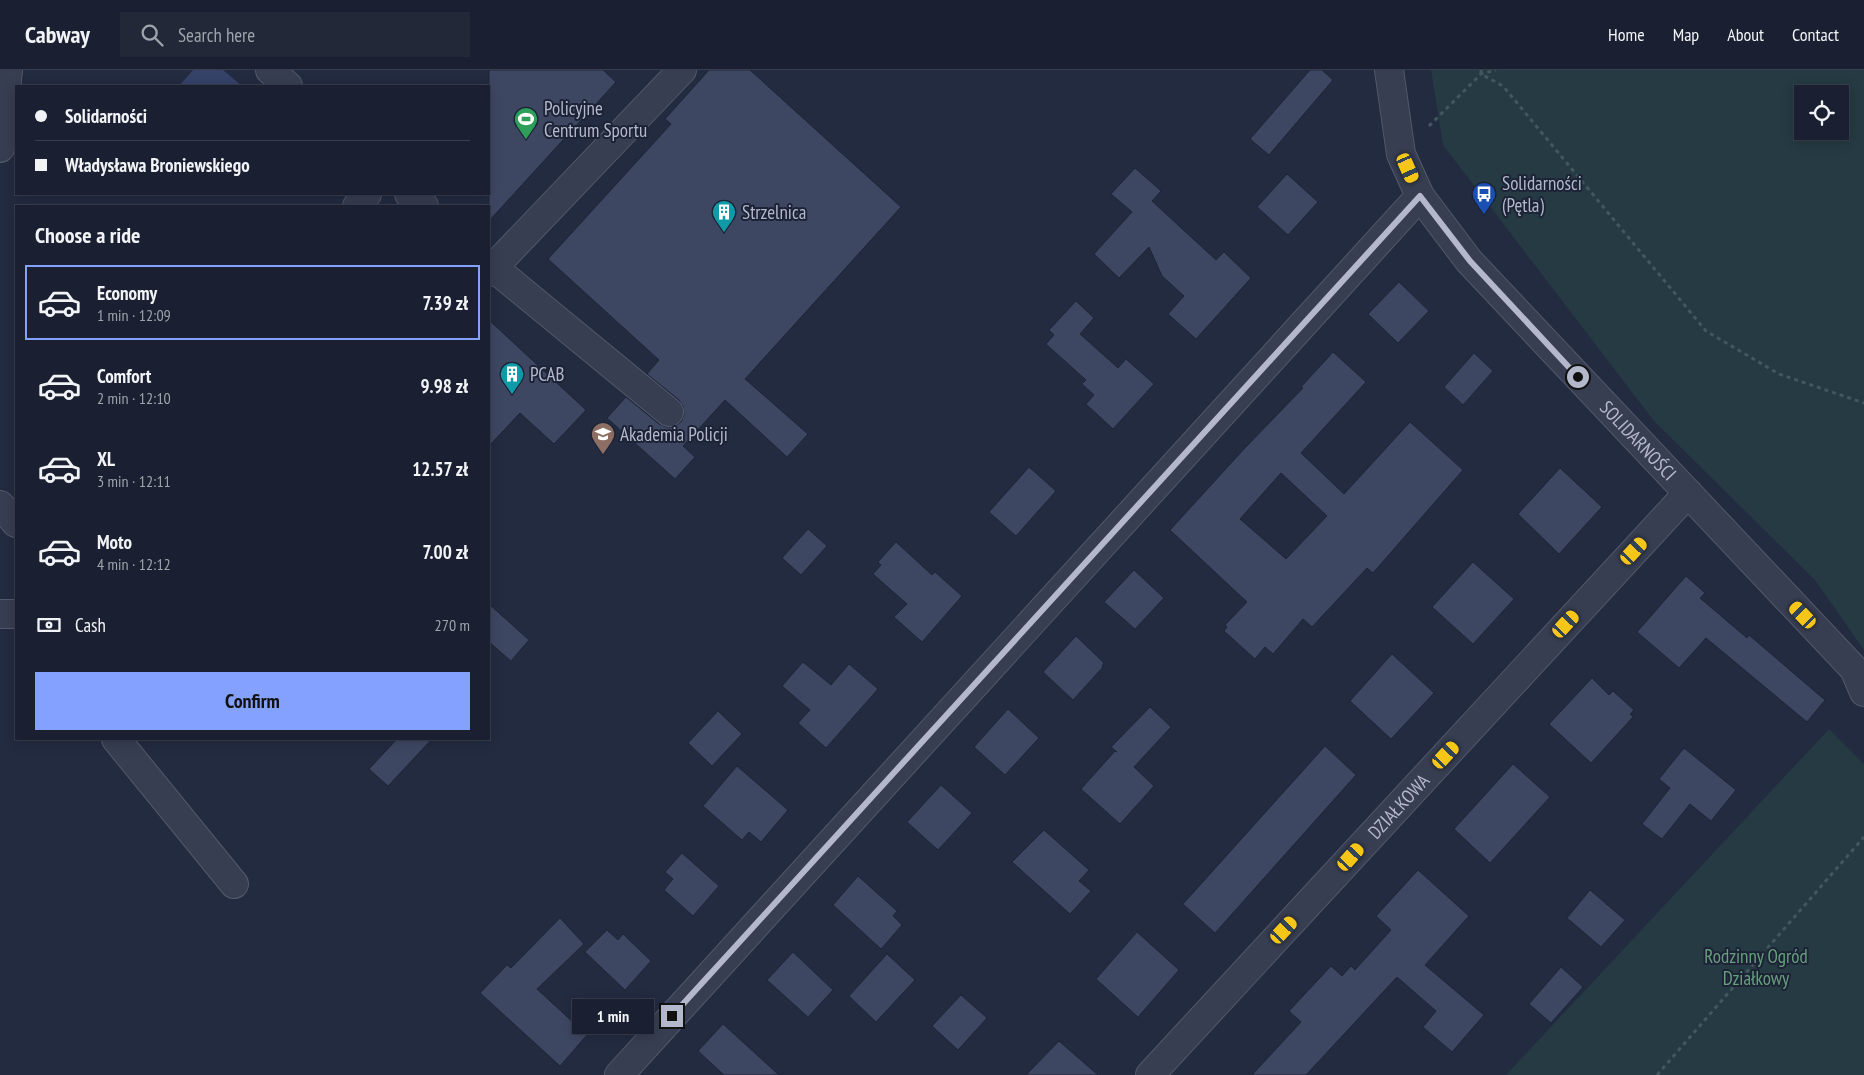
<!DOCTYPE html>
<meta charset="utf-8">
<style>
body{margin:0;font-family:"PT Sans Narrow",sans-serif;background:#232839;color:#f1f3f6;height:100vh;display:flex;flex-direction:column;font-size:19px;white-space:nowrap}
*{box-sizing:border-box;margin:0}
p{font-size:16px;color:#9fa3ab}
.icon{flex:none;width:28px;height:28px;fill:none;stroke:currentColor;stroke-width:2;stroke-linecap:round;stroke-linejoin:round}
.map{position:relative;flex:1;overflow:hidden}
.side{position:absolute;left:15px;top:135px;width:475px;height:535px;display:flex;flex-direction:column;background:#1a2031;border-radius:0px;box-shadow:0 2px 12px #0003,0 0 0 1px #383e4d}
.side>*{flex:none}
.banner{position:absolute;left:15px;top:15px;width:475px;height:110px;border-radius:0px;box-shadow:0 2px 12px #0003,0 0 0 1px #383e4d;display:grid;align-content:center;height:110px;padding:0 20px;background:#1a2031}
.controls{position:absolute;left:1794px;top:15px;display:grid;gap:10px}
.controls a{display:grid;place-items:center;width:55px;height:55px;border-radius:0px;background:#1a2031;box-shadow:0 2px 12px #0003,0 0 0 1px #383e4d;font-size:25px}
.end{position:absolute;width:22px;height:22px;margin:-11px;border:6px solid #b3b9cb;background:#111;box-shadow:0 0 0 2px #111}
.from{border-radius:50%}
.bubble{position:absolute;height:35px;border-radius:0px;background:#1a2031;box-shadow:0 2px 12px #0003,0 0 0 1px #383e4d;font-size:16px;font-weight:800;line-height:35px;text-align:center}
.car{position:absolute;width:15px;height:30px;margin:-15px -8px;border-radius:6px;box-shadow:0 0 4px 1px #0007;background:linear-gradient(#f5c518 24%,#345 0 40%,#f5c518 0 76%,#345 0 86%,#f5c518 0)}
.banner b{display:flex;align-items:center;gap:18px;height:48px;font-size:19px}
.banner b+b{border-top:1px solid #383e4d}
.banner i{width:12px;height:12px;background:#f1f3f6}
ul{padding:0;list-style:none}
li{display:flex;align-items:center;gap:15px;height:75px;margin:0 10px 8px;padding:0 10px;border:2px solid transparent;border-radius:0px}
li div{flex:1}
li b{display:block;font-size:19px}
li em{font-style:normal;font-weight:800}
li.current{border-color:#85a1ff}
li>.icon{width:45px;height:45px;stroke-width:1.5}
h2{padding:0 20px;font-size:22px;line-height:60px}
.pay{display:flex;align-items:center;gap:12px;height:55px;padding:0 20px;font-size:19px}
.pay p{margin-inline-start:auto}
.cta{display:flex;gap:10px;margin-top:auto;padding:10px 20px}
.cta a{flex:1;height:58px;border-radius:0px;background:#85a1ff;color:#111;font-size:20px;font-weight:800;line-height:58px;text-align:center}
header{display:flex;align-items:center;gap:30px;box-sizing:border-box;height:70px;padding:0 25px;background:#1a2031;border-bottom:1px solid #383e4d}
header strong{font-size:24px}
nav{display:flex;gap:28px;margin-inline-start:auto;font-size:18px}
.search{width:350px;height:45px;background:#232839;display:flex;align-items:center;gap:12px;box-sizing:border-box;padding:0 18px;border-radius:0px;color:#9fa3ab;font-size:19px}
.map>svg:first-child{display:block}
</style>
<header>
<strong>Cabway</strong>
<div class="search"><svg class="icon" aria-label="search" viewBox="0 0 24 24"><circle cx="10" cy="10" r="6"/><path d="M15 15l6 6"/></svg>Search here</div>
<nav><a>Home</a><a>Map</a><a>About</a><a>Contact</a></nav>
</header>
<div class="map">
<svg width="1864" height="1005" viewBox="0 0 1864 1005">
<rect width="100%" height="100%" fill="#232b41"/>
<g fill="#253a42" fill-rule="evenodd">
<path d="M1431 0H1864V580L1815 510 1654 351 1443 75ZM1802 24H1840V61H1802Z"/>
<path d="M1829 659 1864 694V1005H1506Z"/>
</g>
<path fill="#354369" d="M193 0H223L242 16H179Z"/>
<g fill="#3e4762" stroke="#1e2538" fill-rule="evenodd">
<path d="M489 0H603L616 12 489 151Z"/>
<path d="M709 0H750L901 137 745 309 808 364 787 387 725 330 683 376 695 387 675 409 607 348 626 327 659 354 666 357H674L681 352 684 345 683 336 679 330 647 304 659 290 548 189 671 54 665 49Z"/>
<path d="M1310 0H1322L1333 10 1269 85 1250 69Z"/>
<path d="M1135 98 1161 121 1152 131 1216 190 1224 182 1251 208 1196 269 1168 244 1184 226 1162 206 1149 177 1119 208 1094 184 1132 142 1111 124Z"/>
<path d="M1287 104 1318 132 1288 165 1257 137Z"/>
<path d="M1399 212 1429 241 1398 273 1368 244Z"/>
<path d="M1076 231 1094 248 1080 264 1118 298 1126 289 1154 314 1113 359 1086 334 1094 325 1082 314 1086 310 1046 274 1054 265 1049 260Z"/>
<path d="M489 250 586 340 554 374 520 343 489 376Z"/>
<path d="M1333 282 1366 312 1301 383 1344 424 1410 352 1463 400 1373 503 1367 498 1312 557 1303 549 1273 584 1265 577 1255 589 1224 561 1227 557 1225 555 1247 532 1170 460 1244 379 1303 318 1301 317ZM1281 403 1327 446 1286 489 1240 449Z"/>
<path d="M1474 283 1493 301 1463 335 1444 317Z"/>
<path d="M1029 397 1056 421 1016 466 989 442Z"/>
<path d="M1560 398 1602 437 1559 484 1518 444Z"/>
<path d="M808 459 827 476 801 505 782 488Z"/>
<path d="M896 472 932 505 935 502 962 526 922 572 894 547 907 534 873 504 881 495 878 492Z"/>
<path d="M1473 492 1514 529 1473 574 1432 537Z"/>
<path d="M1134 500 1164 528 1135 559 1104 532Z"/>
<path d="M1686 506 1705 523 1700 528 1747 568 1749 565 1825 630 1807 652 1706 568 1679 598 1637 562Z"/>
<path d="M489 534 529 570 511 591 489 572Z"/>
<path d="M1076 566 1104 593 1102 596 1103 597 1073 630 1043 602Z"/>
<path d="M1392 584 1434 623 1391 669 1350 631Z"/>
<path d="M803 592 831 615 849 594 878 619 826 678 798 653 810 640 782 616Z"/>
<path d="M1592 608 1609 625 1613 621 1634 640 1630 644 1633 647 1591 693 1549 654Z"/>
<path d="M1150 637 1171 657 1134 697 1154 716 1120 754 1081 719 1115 681 1117 682 1111 677Z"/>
<path d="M1008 639 1039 668 1005 705 974 677Z"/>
<path d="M718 641 742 664 712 696 688 673Z"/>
<path d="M397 669H432L388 716 369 699Z"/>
<path d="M1325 676 1356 705 1215 863 1183 834Z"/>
<path d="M1684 678 1736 720 1711 751 1690 734 1662 769 1642 754 1670 718 1659 709Z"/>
<path d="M1513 694 1550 727 1490 793 1454 759Z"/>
<path d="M737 696 788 740 761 772 749 762 742 770 703 736Z"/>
<path d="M941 715 972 743 938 780 907 752Z"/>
<path d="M1044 760 1089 800 1079 811 1091 821 1070 844 1012 792Z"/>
<path d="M682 783 719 816 693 846 664 820 673 809 665 802Z"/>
<path d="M1418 800 1469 846 1425 895 1484 945 1452 982 1423 957 1436 941 1397 907 1306 1005H1252L1301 952 1289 941 1331 896 1342 906 1351 896 1355 900 1391 860 1376 846Z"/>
<path d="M858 806 897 841 893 846 902 855 881 879 833 835Z"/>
<path d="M1590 820 1625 850 1601 877 1567 848Z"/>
<path d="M560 848 584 874 537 919 587 965 560 996 480 923 507 895 511 898Z"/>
<path d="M607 860 618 870 623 864 651 891 625 920 585 882Z"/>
<path d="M1137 862 1179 900 1138 947 1096 909Z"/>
<path d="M793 882 833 920 808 947 767 910Z"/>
<path d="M887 884 915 910 876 952 849 926Z"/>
<path d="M1561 897 1583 917 1551 953 1529 934Z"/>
<path d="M961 925 987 948 958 980 932 956Z"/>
<path d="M723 954 779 1005H724L698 981Z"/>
<path d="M1059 971 1098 1005H1026Z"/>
</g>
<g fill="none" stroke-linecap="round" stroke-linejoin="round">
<g stroke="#52596b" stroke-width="30">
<g id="minor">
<path d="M270 0 288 16"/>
<path id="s1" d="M1389 0 1401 84 1420 126 1469 191 1854 599 1864 622"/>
<path d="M0 78 8 0"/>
<path d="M409 124 424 136"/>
<path d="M357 136 367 124"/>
<path d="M489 194 669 342"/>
<path d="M489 202 682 0"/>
<path d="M0 435 16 453"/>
<path d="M0 544H14"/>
<path d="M116 669 234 814"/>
<path d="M619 1005 1420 126"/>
<path id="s2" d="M1150 1005 1688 423"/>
</g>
</g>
<g stroke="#43575f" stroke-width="3" stroke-dasharray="4 4" stroke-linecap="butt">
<path d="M1481 0V4L1503 16 1706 261 1779 304 1864 333"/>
<path d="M1429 56 1481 4 1496 0"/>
<path d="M1657 1005 1864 767"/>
</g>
<use href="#minor" stroke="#373e51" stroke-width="28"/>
</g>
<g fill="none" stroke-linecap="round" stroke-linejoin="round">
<path stroke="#b3b9cb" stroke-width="6" d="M672 946 1420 126 1470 191 1578 307"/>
</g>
<defs>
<g id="stadium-pin" transform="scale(1.25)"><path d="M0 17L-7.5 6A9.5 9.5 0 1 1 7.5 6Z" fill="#2e9e5b" stroke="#1c2336"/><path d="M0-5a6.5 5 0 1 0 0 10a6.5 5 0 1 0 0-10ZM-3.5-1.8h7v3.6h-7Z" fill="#fff"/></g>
<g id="bus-pin" transform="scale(1.25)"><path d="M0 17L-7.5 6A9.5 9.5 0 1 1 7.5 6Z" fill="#1a4fb4" stroke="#1c2336"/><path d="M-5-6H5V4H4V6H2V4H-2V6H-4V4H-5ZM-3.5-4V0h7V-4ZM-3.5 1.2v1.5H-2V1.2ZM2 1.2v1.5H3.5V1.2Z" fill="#fff"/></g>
<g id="building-pin" transform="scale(1.25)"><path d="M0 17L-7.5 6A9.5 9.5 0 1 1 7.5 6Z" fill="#0f9aa8" stroke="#1c2336"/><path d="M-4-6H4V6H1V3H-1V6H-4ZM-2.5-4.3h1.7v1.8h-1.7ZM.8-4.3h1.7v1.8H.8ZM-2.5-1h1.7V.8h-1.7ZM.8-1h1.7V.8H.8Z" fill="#fff"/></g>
<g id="university-pin" transform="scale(1.25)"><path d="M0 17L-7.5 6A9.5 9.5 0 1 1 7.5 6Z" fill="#8d6e63" stroke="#1c2336"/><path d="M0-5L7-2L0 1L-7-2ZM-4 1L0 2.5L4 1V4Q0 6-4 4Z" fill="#fff"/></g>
</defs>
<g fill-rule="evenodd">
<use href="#stadium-pin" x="526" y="49"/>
<use href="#bus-pin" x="1484" y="124"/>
<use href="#building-pin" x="724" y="142"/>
<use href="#building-pin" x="512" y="304"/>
<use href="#university-pin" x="603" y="364"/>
</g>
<g text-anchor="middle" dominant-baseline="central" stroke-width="4" stroke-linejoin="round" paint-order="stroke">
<g font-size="19" fill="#b3b9cb" stroke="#1c2336" text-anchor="start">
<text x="544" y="38">Policyjne<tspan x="544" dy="22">Centrum Sportu</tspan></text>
<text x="1502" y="113">Solidarności<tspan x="1502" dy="22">(Pętla)</tspan></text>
<text x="742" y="142">Strzelnica</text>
<text x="530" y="304">PCAB</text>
<text x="620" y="364">Akademia Policji</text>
</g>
<g font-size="19" fill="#b3b9cb" stroke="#1c2336">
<text stroke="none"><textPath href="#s1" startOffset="459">SOLIDARNOŚCI</textPath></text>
<text stroke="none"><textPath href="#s2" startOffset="366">DZIAŁKOWA</textPath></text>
</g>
<g font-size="19" fill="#689f7d" stroke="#1c2336">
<text x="1756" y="886">Rodzinny Ogród<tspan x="1756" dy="22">Działkowy</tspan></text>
</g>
</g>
</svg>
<div class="controls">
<a><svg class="icon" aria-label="locate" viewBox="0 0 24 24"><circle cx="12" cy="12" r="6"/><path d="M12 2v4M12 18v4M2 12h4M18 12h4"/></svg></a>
</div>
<i class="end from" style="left:1578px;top:307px"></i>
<i class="end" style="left:672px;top:946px"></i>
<div class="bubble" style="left:572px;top:929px;width:82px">1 min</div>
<i class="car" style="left:1408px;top:98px;rotate:156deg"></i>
<i class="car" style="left:1634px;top:481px;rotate:43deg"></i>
<i class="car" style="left:1803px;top:545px;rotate:316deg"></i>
<i class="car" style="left:1566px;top:554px;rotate:43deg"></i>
<i class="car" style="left:1446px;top:685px;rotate:43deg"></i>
<i class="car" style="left:1351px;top:787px;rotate:42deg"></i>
<i class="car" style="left:1284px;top:860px;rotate:43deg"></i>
<div class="banner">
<b><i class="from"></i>Solidarności</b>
<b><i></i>Władysława Broniewskiego</b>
</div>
<section class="side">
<h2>Choose a ride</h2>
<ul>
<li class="current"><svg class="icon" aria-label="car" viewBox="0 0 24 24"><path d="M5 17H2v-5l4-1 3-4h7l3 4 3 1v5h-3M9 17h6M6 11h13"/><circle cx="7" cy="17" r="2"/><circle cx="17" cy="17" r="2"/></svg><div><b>Economy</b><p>1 min · 12:09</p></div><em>7.39 zł</em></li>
<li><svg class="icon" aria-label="car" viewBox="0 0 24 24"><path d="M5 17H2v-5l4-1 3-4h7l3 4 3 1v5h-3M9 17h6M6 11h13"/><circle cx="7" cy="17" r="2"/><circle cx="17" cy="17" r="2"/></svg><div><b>Comfort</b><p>2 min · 12:10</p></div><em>9.98 zł</em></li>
<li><svg class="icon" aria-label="car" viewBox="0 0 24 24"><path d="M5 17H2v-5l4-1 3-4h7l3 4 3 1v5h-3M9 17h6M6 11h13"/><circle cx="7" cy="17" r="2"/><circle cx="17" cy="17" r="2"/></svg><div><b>XL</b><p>3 min · 12:11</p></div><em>12.57 zł</em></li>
<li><svg class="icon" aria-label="car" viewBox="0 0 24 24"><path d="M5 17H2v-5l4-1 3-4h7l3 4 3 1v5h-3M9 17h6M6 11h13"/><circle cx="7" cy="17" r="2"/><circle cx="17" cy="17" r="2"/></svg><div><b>Moto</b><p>4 min · 12:12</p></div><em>7.00 zł</em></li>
</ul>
<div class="pay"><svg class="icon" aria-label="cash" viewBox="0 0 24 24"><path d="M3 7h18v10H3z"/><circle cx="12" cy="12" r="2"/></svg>Cash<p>270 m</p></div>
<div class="cta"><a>Confirm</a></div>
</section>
</div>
